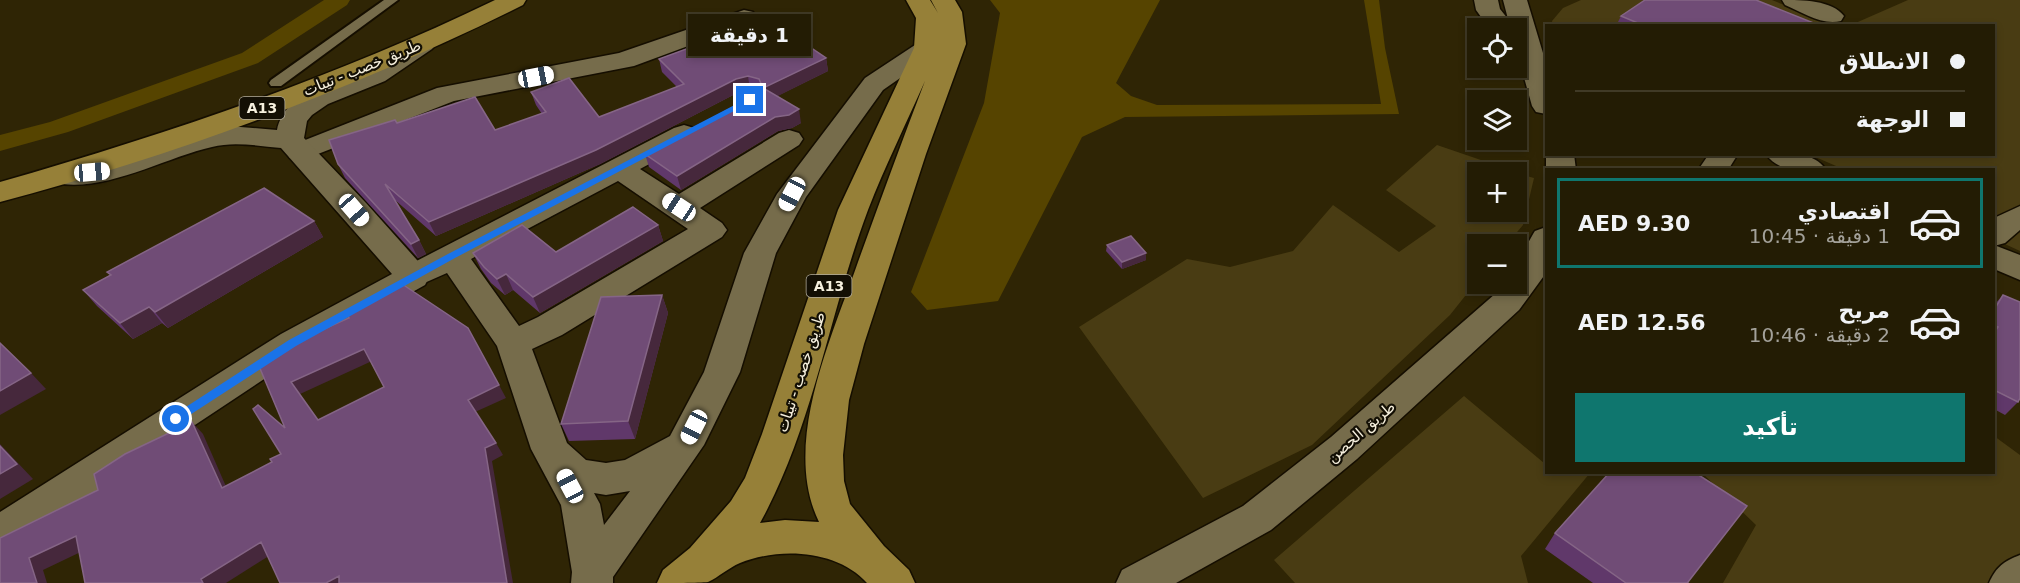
<!DOCTYPE html>
<html lang="ar">
<meta charset="utf-8">
<style>
body{margin:0;font-family:"DejaVu Sans","Noto Sans Arabic",sans-serif;background:#2b250e;color:#f1f3f6;direction:rtl;height:100vh;display:flex;flex-direction:column;font-size:22px;white-space:nowrap}
*{box-sizing:border-box;margin:0}
p{font-size:20px;color:#a3a19a}
.icon{flex:none;width:33px;height:33px;fill:none;stroke:currentColor;stroke-width:2;stroke-linecap:round;stroke-linejoin:round}
.map{position:relative;flex:1;overflow:hidden;direction:ltr}
.details{position:absolute;left:1545px;top:168px;width:450px;height:306px;display:flex;flex-direction:column;background:#231c04;border-radius:0px;box-shadow:0 3px 9px #0003,0 0 0 2px #403a26;direction:rtl}
.details>*{flex:none}
.hud{position:absolute;left:1545px;top:24px;width:450px;height:132px;border-radius:0px;box-shadow:0 3px 9px #0003,0 0 0 2px #403a26;direction:rtl;display:grid;align-content:center;height:132px;padding:0 30px;background:#231c04}
.controls{position:absolute;left:1467px;top:18px;display:grid;gap:12px}
.controls a{display:grid;place-items:center;width:60px;height:60px;border-radius:0px;background:#231c04;box-shadow:0 3px 9px #0003,0 0 0 2px #403a26;font-size:30px}
.end{position:absolute;width:27px;height:27px;margin:-14px;border:8px solid #1a73e8;background:#fff;box-shadow:0 0 0 3px #fff}
.from{border-radius:50%}
.bubble{position:absolute;height:42px;border-radius:0px;background:#231c04;box-shadow:0 3px 9px #0003,0 0 0 2px #403a26;font-size:20px;font-weight:700;line-height:42px;text-align:center;direction:rtl}
.car{position:absolute;width:18px;height:36px;margin:-18px -9px;border-radius:8px;box-shadow:0 0 4px 2px #0007;background:linear-gradient(#fff 24%,#345 0 40%,#fff 0 76%,#345 0 86%,#fff 0)}
.hud b{display:flex;align-items:center;gap:21px;height:57px;font-size:22px}
.hud b+b{border-top:2px solid #403a26}
.hud i{width:15px;height:15px;background:#f1f3f6}
ul{padding:10px 0 0;list-style:none}
li{display:flex;align-items:center;gap:18px;height:90px;margin:0 12px 9px;padding:0 18px;border:3px solid transparent;border-radius:0px}
li div{flex:1}
li b{display:block;font-size:22px}
li em{font-style:normal;font-weight:700}
li.selected{border-color:#0f766e}
li>.icon{width:54px;height:54px;stroke-width:1.5}
.cta{display:flex;gap:12px;margin-top:auto;padding:12px 30px}
.cta a{flex:1;height:69px;border-radius:0px;background:#0f766e;color:#fff;font-size:24px;font-weight:700;line-height:69px;text-align:center}
.map>svg:first-child{display:block}
</style>
<div class="map">
<svg width="2020" height="583" viewBox="0 0 2020 583">
<rect width="100%" height="100%" fill="#2f2505"/>
<g fill="#493c13">
<path d="M1581 0H1772L1832 25 1553 26 1552 21 1563 8Z"/>
<path d="M1908 0H2020V251L1994 239V170L1843 169 1813 156 1994 154V26L1851 25Z"/>
<path d="M1437 145 1516 172H1478V212H1516V173L1534 178 1523 225 1507 244H1478L1477 281 1450 315 1312 445 1203 498 1079 327 1187 259 1230 267 1293 251 1333 205 1399 252 1436 226 1386 190Z"/>
<path d="M1464 396 1544 463 1546 462V472L1590 473 1521 556 1528 583H1295L1274 560Z"/>
<path d="M1994 436 2020 455V583H1723L1756 525 1702 473 1994 472Z"/>
</g>
<path fill="#564400" d="M990 0H1160L1116 83 1131 96 1157 105 1381 104 1364 0H1379L1385 48 1399 114 1125 117 1082 137 998 301 927 310 911 292 984 103 1000 13Z"/>
<g fill="none" stroke-linecap="round" stroke-linejoin="round">
<path fill="#564400" fill-rule="evenodd" d="M324 0H350L347 5 258 63 68 132 0 151V135L50 122 242 53Z"/>
<g stroke="#150e00" stroke-width="4">
<path id="lane" d="M384 0H398L281 86H271L269 83 271 80Z"/>
</g>
<g stroke="#150e00" stroke-width="3">
<g id="street">
<path d="M1782 0C1802 0 1832 0 1844 16L1841 21C1822 26 1802 12 1785 5Z"/>
<path d="M744 10 753 12 756 17 753 22 634 66 454 101 300 161 290 158 286 152 290 146 437 88 619 53Z"/>
<path d="M927 40 936 43 940 48 936 53 883 90 806 197 776 253 740 372 704 445 613 577V583H571L572 572 561 505 531 449 497 346 447 273 413 288 401 285 397 277 401 269 674 128 684 125 694 128 698 134 694 140 640 169 679 194 779 133 789 130 799 133 803 139 799 145 700 208 722 223 727 230 722 237 562 335 532 349 567 443 586 460 606 463 625 460 670 436 704 372 744 253 777 194 865 78 918 43ZM618 181 688 229 538 317 519 326 471 259ZM630 491 604 525 600 504 594 493 606 495Z"/>
<path d="M1709 154H1738L1728 170H1698Z"/>
<path d="M2020 206V230L2005 243 1994 246V218Z"/>
</g>
</g>
<g stroke="#150e00" stroke-width="3">
<g id="secondary">
<path d="M1474 0H1498L1500 9 1508 19 1503 0H1527L1546 63V114L1536 112 1532 106 1516 49V28H1489L1476 10Z"/>
<path d="M423 36 432 39 436 44 432 49 385 81 328 104 312 115 307 121 304 138 366 203 425 269 429 277 425 285 305 352 14 545 0 550V512L281 334 392 274 281 148C258 146 234 141 212 147 163 158 102 195 51 182L46 175 51 168 107 162 195 133 228 126 277 130C286 89 335 86 366 69 383 61 398 49 414 39Z"/>
<path d="M1546 153V154H1574L1576 170H1546Z"/>
<path d="M1766 154C1786 154 1814 150 1826 170 1806 170 1779 174 1766 154Z"/>
<path d="M1546 227V273L1519 310 1357 459 1271 530 1176 583H1116L1122 570 1243 506 1331 437 1495 294 1503 284H1516C1516 279 1515 272 1516 268 1517 264 1532 235 1535 231Z"/>
<path d="M1994 245 2020 255V280L1994 269Z"/>
<path d="M2020 555V583H1989C1996 567 2004 561 2020 555Z"/>
</g>
</g>
<g stroke="#150e00" stroke-width="3">
<g id="highway">
<path d="M495 0H526L523 5C356 88 180 154 0 202V182C170 133 336 77 495 0Z"/>
<path d="M906 0H930L938 13 931 0H955L962 12 966 44 926 154 864 344 849 400 843 455 844 481 850 504 884 546 909 570 915 583H867C837 550 780 547 740 563 728 568 719 577 708 582 699 583 669 583 657 583L663 570 690 548 731 501 745 478 762 434 838 210 914 48 916 18ZM925 81C902 141 880 201 858 262 832 337 781 444 819 522L785 520 760 523C814 425 829 313 868 210 885 166 906 124 925 81Z"/>
</g>
</g>
<use href="#lane" fill="#766c4b" fill-rule="evenodd"/>
<use href="#street" fill="#766c4b" fill-rule="evenodd"/>
<use href="#secondary" fill="#766c4b" fill-rule="evenodd"/>
<use href="#highway" fill="#968038" fill-rule="evenodd"/>
</g>
<g fill="#60386a">
<path d="M1621 16 1821 26H1616Z"/>
<path d="M708 45 826 58 828 71 777 96 801 123 792 128 778 131 681 190 649 167 645 154 758 94 760 92 750 90 739 92 600 164 436 236 395 200 419 240 426 254 418 258 345 178 338 164 397 123 495 130 542 114 536 105 531 92 599 117 677 87 662 72 659 59Z"/>
<path d="M314 221 323 237 168 328 162 323 133 339 97 306 83 290 110 275 107 272Z"/>
<path d="M658 225 663 241 540 313 513 290 505 295 491 283 481 269 473 253 556 252Z"/>
<path d="M1107 245 1146 260 1122 269 1106 251Z"/>
<path d="M662 295 668 313 635 439 569 441 561 424Z"/>
<path d="M2003 295 2018 402 2005 415 1994 409V305Z"/>
<path d="M1555 533 1688 582V583H1593L1545 549Z"/>
</g>
<g fill="#46283c">
<path d="M826 58 828 71 766 102 763 88Z"/>
<path d="M748 76 750 90 739 92 600 164 436 236 429 222 736 79Z"/>
<path d="M799 109 801 123 792 128 778 131 681 190 677 176 775 117Z"/>
<path d="M314 221 323 237 168 328 155 312Z"/>
<path d="M658 225 663 241 540 313 533 297Z"/>
<path d="M419 240 426 254 418 258 411 244Z"/>
<path d="M1146 253V260L1122 269V262Z"/>
<path d="M506 274 513 290 505 295 497 279Z"/>
<path d="M662 295 668 313 635 439 628 421Z"/>
<path d="M149 307 162 323 133 339 120 323Z"/>
<path d="M364 349 372 361 300 394 291 382Z"/>
<path d="M31 373 46 389 0 415V391Z"/>
<path d="M499 385 506 398 475 412 468 400Z"/>
<path d="M192 422 203 434 232 500 222 488Z"/>
<path d="M496 443 503 455 492 461 513 583H507L485 448Z"/>
<path d="M0 444 33 479 0 499Z"/>
<path d="M76 536 89 548 43 570 47 583H37L29 558Z"/>
<path d="M261 542 272 554 226 583H203L201 579Z"/>
<path d="M339 576 345 583H326Z"/>
</g>
<g fill="#704c76" stroke="#856586" stroke-width="1.5" fill-rule="evenodd">
<path d="M1645 0H1756L1821 26H1645L1621 16Z"/>
<path d="M767 18 826 58 763 88 799 109 789 115 775 117 677 176 645 154 758 94 763 88 759 79 748 76 736 79 596 150 429 222 385 184 419 240 411 244 338 164 329 140 395 120 397 123 475 97 495 130 546 112 531 92 569 78 599 117 684 84 659 59 705 42 708 45Z"/>
<path d="M264 188 314 221 155 312 149 307 120 323 83 290 111 275 107 272Z"/>
<path d="M633 207 658 225 533 297 506 274 497 279 484 267 473 253 522 225 556 252Z"/>
<path d="M1131 236 1146 253 1122 262 1107 245Z"/>
<path d="M402 284 468 328 499 385 468 400 496 443 485 448 507 583H339V576L326 583H280L261 542 201 579 203 583H85L76 536 29 558 37 583H0V538L98 490 94 474 125 454 192 422 222 488 272 462 270 459 281 454 253 409 258 405 285 428 259 366 306 337 349 318 347 314ZM364 349 384 387 318 420 291 382Z"/>
<path d="M662 295 628 421 561 424 601 297Z"/>
<path d="M2003 295 2020 302V398L2018 402 1994 390V333L1998 327 1994 325V310Z"/>
<path d="M0 343 31 373 0 391Z"/>
<path d="M0 446 17 464 0 474Z"/>
<path d="M1610 472H1694L1747 506 1688 582V583H1626L1555 533Z"/>
</g>
<path fill="#1a73e8" d="M750 97 754 100 753 101 455 258 296 346 179 422H172V416L289 340 448 254Z"/>
<g text-anchor="middle" dominant-baseline="central" stroke-width="4.5" stroke-linejoin="round" paint-order="stroke">
<g fill="#130f04" stroke="#b2ac9d" stroke-width="1.5">
<rect x="239.5" y="97" width="45" height="22" rx="4.5"/>
<rect x="806.5" y="275" width="45" height="22" rx="4.5"/>
</g>
<g font-size="14" font-weight="bold" fill="#f6f0de">
<text x="262" y="108">A13</text>
<text x="829" y="286">A13</text>
</g>
<g font-size="15" fill="#f6f0de" stroke="#130f04">
<text transform="translate(362 68) rotate(-22)">طريق خصب - تيبات</text>
<text transform="translate(801 372) rotate(-72)">طريق خصب - تيبات</text>
<text transform="translate(1361 432) rotate(-41)">طريق الحصن</text>
</g>
</g>
</svg>
<div class="controls">
<a><svg class="icon" aria-label="locate" viewBox="0 0 24 24"><circle cx="12" cy="12" r="6"/><path d="M12 2v4M12 18v4M2 12h4M18 12h4"/></svg></a>
<a><svg class="icon" aria-label="layers" viewBox="0 0 24 24"><path d="M12 4l9 5-9 5-9-5zM3 14l9 5 9-5"/></svg></a>
<a>+</a>
<a>−</a>
</div>
<i class="end from" style="left:176px;top:419px"></i>
<i class="end" style="left:750px;top:100px"></i>
<div class="bubble" style="left:688px;top:14px;width:123px">1 دقيقة</div>
<i class="car" style="left:536px;top:77px;rotate:79deg"></i>
<i class="car" style="left:92px;top:172px;rotate:85deg"></i>
<i class="car" style="left:792px;top:194px;rotate:208deg"></i>
<i class="car" style="left:679px;top:207px;rotate:303deg"></i>
<i class="car" style="left:354px;top:210px;rotate:139deg"></i>
<i class="car" style="left:694px;top:427px;rotate:207deg"></i>
<i class="car" style="left:570px;top:486px;rotate:332deg"></i>
<div class="hud">
<b><i class="from"></i>الانطلاق</b>
<b><i></i>الوجهة</b>
</div>
<section class="details">
<ul>
<li class="selected"><svg class="icon" aria-label="car" viewBox="0 0 24 24"><path d="M5 17H2v-5l4-1 3-4h7l3 4 3 1v5h-3M9 17h6M6 11h13"/><circle cx="7" cy="17" r="2"/><circle cx="17" cy="17" r="2"/></svg><div><b>اقتصادي</b><p>1 دقيقة · 10:45</p></div><em>AED 9.30</em></li>
<li><svg class="icon" aria-label="car" viewBox="0 0 24 24"><path d="M5 17H2v-5l4-1 3-4h7l3 4 3 1v5h-3M9 17h6M6 11h13"/><circle cx="7" cy="17" r="2"/><circle cx="17" cy="17" r="2"/></svg><div><b>مريح</b><p>2 دقيقة · 10:46</p></div><em>AED 12.56</em></li>
</ul>
<div class="cta"><a>تأكيد</a></div>
</section>
</div>
